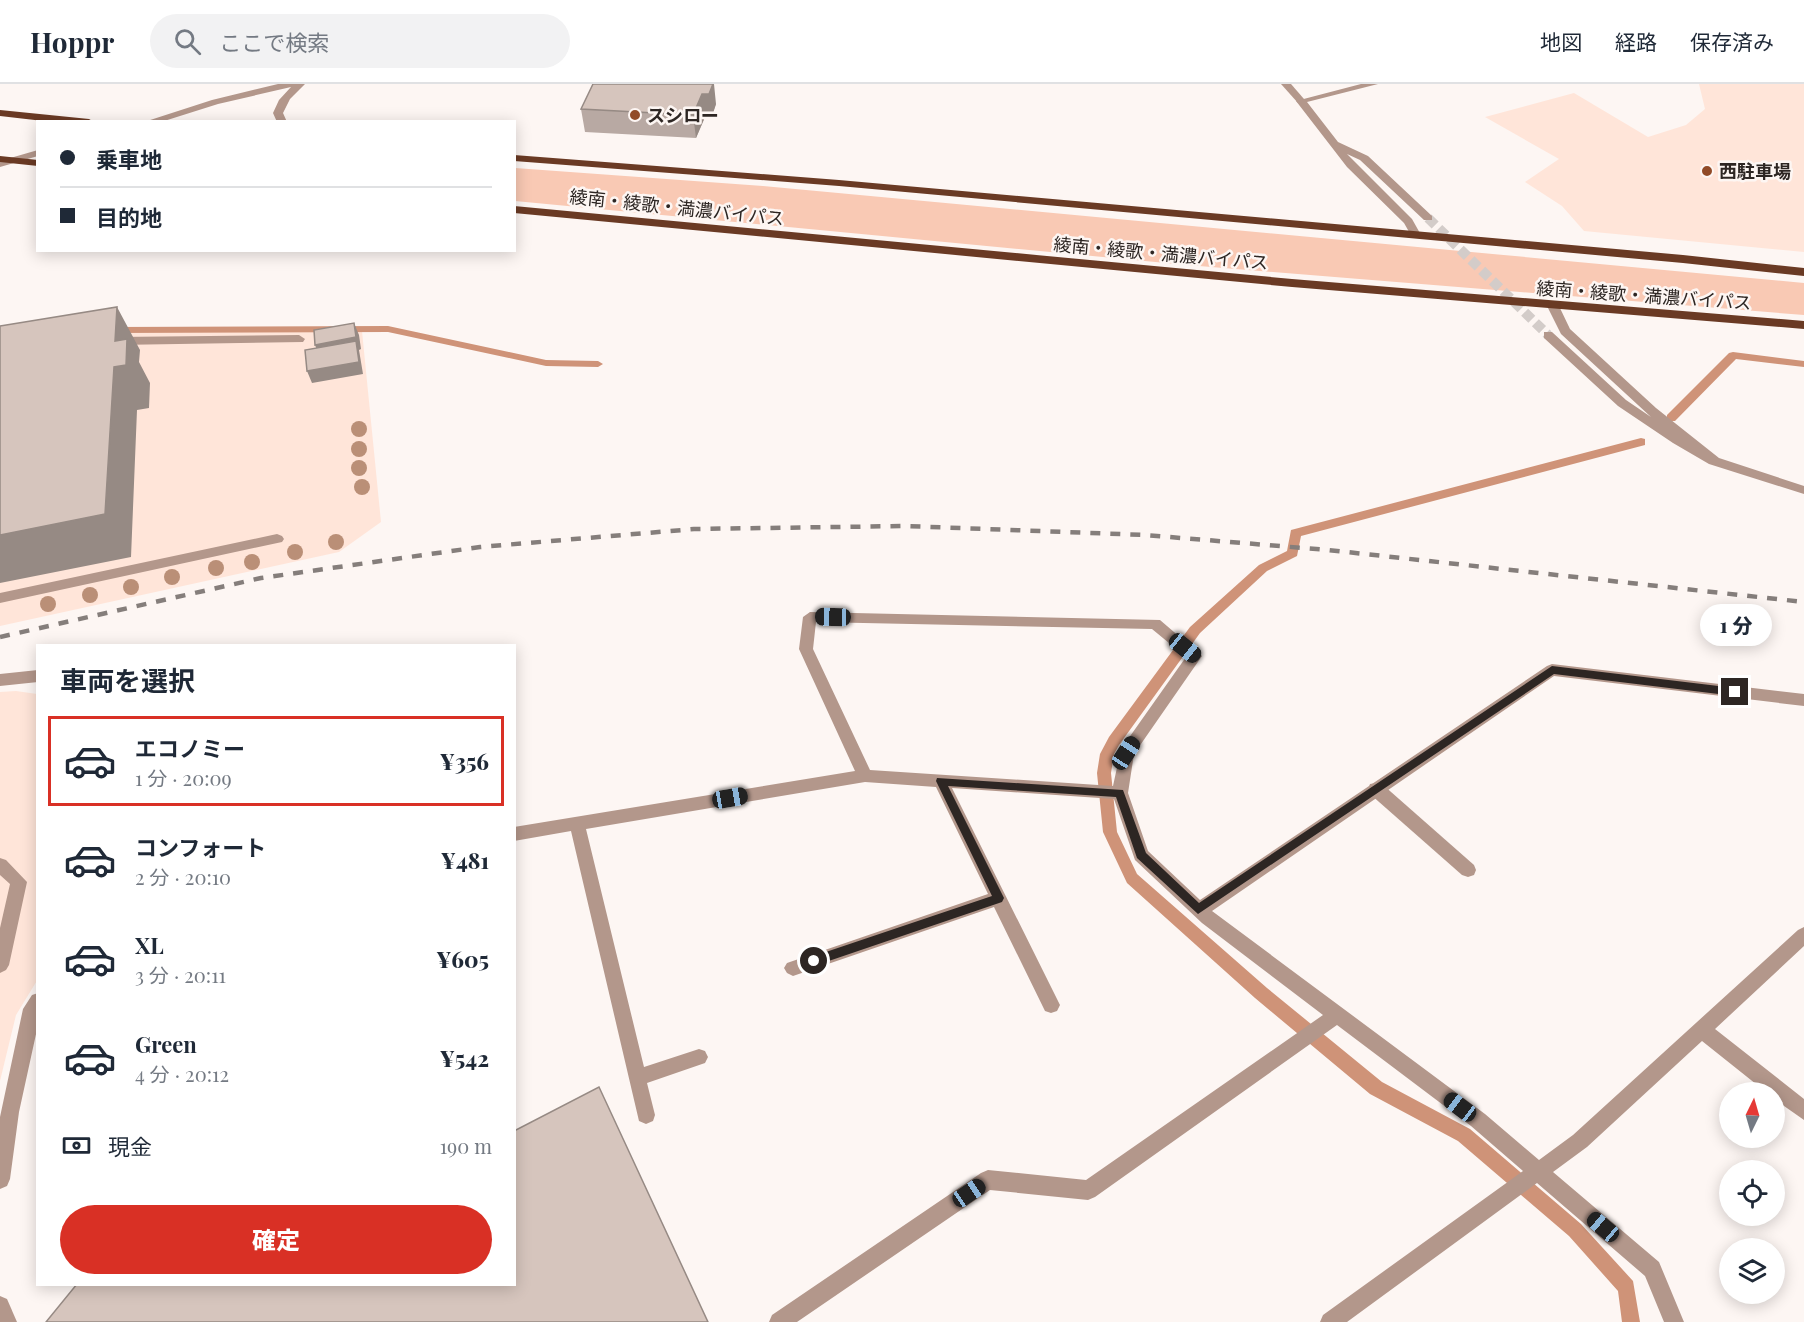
<!DOCTYPE html>
<html lang="ja">
<meta charset="utf-8">
<style>
body{margin:0;font-family:"Playfair Display","Noto Sans JP",serif;background:#f2f2f3;color:#1f2937;height:100vh;display:flex;flex-direction:column;font-size:22px;white-space:nowrap}
*{box-sizing:border-box;margin:0}
p{font-size:20px;color:#747a83}
.icon{flex:none;width:33px;height:33px;fill:none;stroke:currentColor;stroke-width:2;stroke-linecap:round;stroke-linejoin:round}
.map{position:relative;flex:1;overflow:hidden}
.drawer{position:absolute;left:36px;top:560px;width:480px;height:642px;display:flex;flex-direction:column;background:#fff;border-radius:0px;box-shadow:0 3px 15px #0003}
.drawer>*{flex:none}
.banner{position:absolute;left:36px;top:36px;width:480px;height:132px;border-radius:0px;box-shadow:0 3px 15px #0003;display:grid;align-content:center;height:132px;padding:0 24px;background:#fff}
.needle{width:39px;rotate:5deg}
.fabs{position:absolute;left:1719px;top:998px;display:grid;gap:12px}
.fabs a{display:grid;place-items:center;width:66px;height:66px;border-radius:50%;background:#fff;box-shadow:0 3px 15px #0003;font-size:30px}
.end{position:absolute;width:27px;height:27px;margin:-14px;border:8px solid #2d2623;background:#fff;box-shadow:0 0 0 3px #fff}
.from{border-radius:50%}
.bubble{position:absolute;height:42px;border-radius:21px;background:#fff;box-shadow:0 3px 15px #0003;font-size:20px;font-weight:800;line-height:42px;text-align:center}
.car{position:absolute;width:18px;height:36px;margin:-18px -9px;border-radius:8px;box-shadow:0 0 4px 2px #0007;background:linear-gradient(#222 24%,#8ab4d8 0 40%,#222 0 76%,#8ab4d8 0 86%,#222 0)}
.banner b{display:flex;align-items:center;gap:21px;height:57px;font-size:22px}
.banner b+b{border-top:2px solid #e0e1e3}
.banner i{width:15px;height:15px;background:#1f2937}
ul{padding:0;list-style:none}
li{display:flex;align-items:center;gap:18px;height:90px;margin:0 12px 9px;padding:0 12px;border:3px solid transparent;border-radius:0px}
li div{flex:1}
li b{display:block;font-size:22px}
li em{font-style:normal;font-weight:800}
li.active{border-color:#d93025}
li>.icon{width:54px;height:54px;stroke-width:1.5}
h2{padding:0 24px;font-size:27px;line-height:72px}
.pay{display:flex;align-items:center;gap:15px;height:66px;padding:0 24px;font-size:22px}
.pay p{margin-inline-start:auto}
.primary-button{display:flex;gap:12px;margin-top:auto;padding:12px 24px}
.primary-button a{flex:1;height:69px;border-radius:36px;background:#d93025;color:#fff;font-size:24px;font-weight:800;line-height:69px;text-align:center}
header{display:flex;align-items:center;gap:36px;box-sizing:border-box;height:84px;padding:0 30px;background:#fff;border-bottom:2px solid #e0e1e3}
header strong{font-size:28px}
nav{display:flex;gap:33px;margin-inline-start:auto;font-size:21px}
.search{width:420px;height:54px;background:#f2f2f3;display:flex;align-items:center;gap:15px;box-sizing:border-box;padding:0 21px;border-radius:33px;color:#747a83;font-size:22px}
.map>svg:first-child{display:block}
</style>
<header>
<strong>Hoppr</strong>
<div class="search"><svg class="icon" aria-label="search" viewBox="0 0 24 24"><circle cx="10" cy="10" r="6"/><path d="M15 15l6 6"/></svg>ここで検索</div>
<nav><a>地図</a><a>経路</a><a>保存済み</a></nav>
</header>
<div class="map">
<svg width="1804" height="1238" viewBox="0 0 1804 1238">
<rect width="100%" height="100%" fill="#fdf6f3"/>
<g fill="#ffe5d9">
<path d="M1699 0H1804V168L1584 147 1562 122 1525 98 1559 75 1485 33 1574 9 1648 53 1686 41 1705 25Z"/>
<path d="M362 247 381 438 339 468 0 542V249Z"/>
<path d="M16 607 37 610 38 895 16 931 0 997V608Z"/>
</g>
<path fill="#f9c9b4" d="M515 84 763 102 1804 199V231L1187 181 515 117Z"/>
<g fill="none" stroke-linecap="round" stroke-linejoin="round">
<g fill="#cf9378" fill-rule="evenodd">
<path d="M388 242 546 276 598 277 603 280 598 283 546 282 388 248 112 249 107 246 112 243Z"/>
<path d="M1733 268 1804 277V283L1736 275 1675 337H1667V331L1729 269Z"/>
<path d="M1641 354 1645 355V361L1301 452 1297 472 1267 487 1200 549 1119 661 1114 670 1111 689 1117 748 1137 790 1267 904 1382 998 1470 1045 1581 1140 1633 1197 1640 1238H1622L1618 1207 1569 1152 1458 1057 1370 1010 1255 914 1127 799 1103 748 1097 689 1100 670 1109 653 1190 543 1259 481 1287 467 1291 446Z"/>
</g>
<path stroke="#d3ccc9" stroke-width="10" stroke-dasharray="10 5" stroke-linecap="butt" d="M1428 134 1548 251"/>
<g fill="#b3978b" fill-rule="evenodd">
<path d="M1281 0H1291L1304 15V19H1298Z"/>
<path d="M299 251 305 255 303 258 116 261 110 257 116 253Z"/>
<path d="M277 450 282 452 284 455 282 458 0 519V509Z"/>
<path d="M0 774 6 776 27 798 9 881 6 886 0 889V844L10 800 0 791Z"/>
</g>
<g fill="#b3978b" fill-rule="evenodd">
<path d="M278 0H305L290 15 283 29 287 38H277L273 29 279 16 291 3 218 20 161 38H144L212 16Z"/>
<path d="M1361 0H1378L1307 18 1338 58 1368 72 1432 132V136H1424L1360 76 1347 70 1412 135 1421 151 1420 153H1412L1404 139 1347 83 1296 17Z"/>
<path d="M38 66V72L0 83V77Z"/>
<path d="M1553 219 1559 222 1570 245 1656 324 1719 374 1804 402V410L1709 380 1673 359 1618 322 1544 254V248H1552L1626 316 1651 333 1561 250 1547 222Z"/>
<path d="M810 528 1160 536 1202 572 1134 670 1128 709 1148 767 1200 816 1547 582 1552 580 1804 610V622L1554 592 1212 827 1485 1030 1539 1076 1573 1051 1798 846 1804 843V862L1715 945 1804 1015V1036L1774 1015V1008H1766L1702 957 1587 1063 1553 1088 1659 1178 1684 1238H1664L1645 1192 1537 1099 1347 1238H1320L1323 1231 1523 1087 1471 1042 1337 941 1095 1113 1088 1116 990 1106 797 1238H769L772 1231 981 1089 988 1086 1086 1096 1323 931 1202 839 1135 776 1114 715 952 704 1057 915 1060 921 1057 927 1051 929 1045 927 994 823 793 892 787 889 784 884 787 879 988 810 936 703 865 698 586 745 644 983 699 965 705 967 708 973 705 979 647 999 655 1031 653 1037 646 1040 639 1037 571 747 514 757V743L855 687 799 565 803 533ZM816 538 1152 545 1186 573 1121 665 1113 702 870 686 813 565Z"/>
<path d="M38 586V598L0 602V590Z"/>
<path d="M38 909V941L19 1028 10 1095 7 1102 0 1105V1033L23 925 32 911Z"/>
<path d="M0 1212 7 1215 17 1238H0Z"/>
</g>
<path fill="#b3978b" fill-rule="evenodd" d="M1376 699 1382 700 1474 781 1476 786 1474 791 1468 793 1462 791 1370 710 1368 705 1370 700Z"/>
<g fill="#6a3a24" fill-rule="evenodd">
<path d="M0 26 89 35 94 38H52L0 32Z"/>
<path d="M514 71 839 96 1683 171 1804 184V192L1683 179 839 102 514 77Z"/>
<path d="M0 72 38 76V82L0 78Z"/>
<path d="M514 122 1292 195 1804 237V245L1292 203 514 129Z"/>
</g>
<path stroke="#857e7b" stroke-width="4.5" stroke-dasharray="10 10" stroke-linecap="butt" d="M0 553 261 494 480 463 694 445 905 442 1145 451 1328 466 1804 518"/>
</g>
<g fill="#ba8f77">
<circle cx="359" cy="345" r="8"/>
<circle cx="359" cy="365" r="8"/>
<circle cx="359" cy="384" r="8"/>
<circle cx="362" cy="403" r="8"/>
<circle cx="336" cy="458" r="8"/>
<circle cx="295" cy="468" r="8"/>
<circle cx="252" cy="478" r="8"/>
<circle cx="216" cy="484" r="8"/>
<circle cx="172" cy="493" r="8"/>
<circle cx="131" cy="503" r="8"/>
<circle cx="90" cy="511" r="8"/>
<circle cx="48" cy="520" r="8"/>
</g>
<path fill="#b8a9a3" d="M716 20 712 32 705 33 696 54 585 48 581 25Z"/>
<g fill="#968a84">
<path d="M713 0H714L716 20 712 32 705 33 696 54 693 31 702 10Z"/>
<path d="M117 223 140 266 139 278 150 299 149 324 137 326 131 473 0 499V451Z"/>
<path d="M354 239 359 251 361 265 359 266 363 290 312 299 307 287 320 273 315 261Z"/>
</g>
<g fill="#d6c5bd" stroke="#968a84" stroke-width="1.5">
<path d="M593 0H713L709 10H702L693 31 581 25Z"/>
<path d="M117 223 115 257 127 255 126 281 114 283 105 430 0 451V242Z"/>
<path d="M354 239 356 253 315 261 314 246Z"/>
<path d="M356 257 359 278 307 287 305 266Z"/>
<path d="M599 1003 708 1238H46L77 1200H514V1047Z"/>
</g>
<path fill="#2d2623" d="M1552 582 1735 604 1740 608 1735 612 1554 590 1198 830 1137 774 1116 713 948 702 1004 814 1002 818 814 882 808 877 814 872 992 812 936 697 937 694 1123 706 1146 769 1199 819Z"/>
<g fill="#914a27" stroke="#fdf6f3" stroke-width="2">
<circle cx="635" cy="31" r="6"/>
<circle cx="1707" cy="87" r="6"/>
</g>
<g text-anchor="middle" dominant-baseline="central" stroke-width="5" stroke-linejoin="round" paint-order="stroke">
<g font-size="18" font-weight="bold" fill="#2d2623" stroke="#fdf6f3" text-anchor="start">
<text x="647" y="31">スシロー</text>
<text x="1719" y="87">西駐車場</text>
</g>
<g font-size="18" fill="#2d2623" stroke="#fdf6f3">
<text transform="translate(677 123) rotate(6)">綾南・綾歌・満濃バイパス</text>
<text transform="translate(1161 169) rotate(5)">綾南・綾歌・満濃バイパス</text>
<text transform="translate(1644 211) rotate(4)">綾南・綾歌・満濃バイパス</text>
</g>
</g>
</svg>
<div class="fabs">
<a><svg class="needle" viewBox="-14 -14 28 28"><path d="M0-13l5 13h-10z" fill="#e53935"/><path d="M0 13l5-13h-10z" fill="#747a83"/></svg></a>
<a><svg class="icon" aria-label="locate" viewBox="0 0 24 24"><circle cx="12" cy="12" r="6"/><path d="M12 2v4M12 18v4M2 12h4M18 12h4"/></svg></a>
<a><svg class="icon" aria-label="layers" viewBox="0 0 24 24"><path d="M12 4l9 5-9 5-9-5zM3 14l9 5 9-5"/></svg></a>
</div>
<i class="end from" style="left:814px;top:877px"></i>
<i class="end" style="left:1735px;top:608px"></i>
<div class="bubble" style="left:1700px;top:520px;width:72px">1 分</div>
<i class="car" style="left:833px;top:533px;rotate:271deg"></i>
<i class="car" style="left:1185px;top:564px;rotate:129deg"></i>
<i class="car" style="left:1126px;top:669px;rotate:33deg"></i>
<i class="car" style="left:730px;top:714px;rotate:80deg"></i>
<i class="car" style="left:1460px;top:1023px;rotate:307deg"></i>
<i class="car" style="left:969px;top:1109px;rotate:56deg"></i>
<i class="car" style="left:1603px;top:1143px;rotate:310deg"></i>
<div class="banner">
<b><i class="from"></i>乗車地</b>
<b><i></i>目的地</b>
</div>
<section class="drawer">
<h2>車両を選択</h2>
<ul>
<li class="active"><svg class="icon" aria-label="car" viewBox="0 0 24 24"><path d="M5 17H2v-5l4-1 3-4h7l3 4 3 1v5h-3M9 17h6M6 11h13"/><circle cx="7" cy="17" r="2"/><circle cx="17" cy="17" r="2"/></svg><div><b>エコノミー</b><p>1 分 · 20:09</p></div><em>¥356</em></li>
<li><svg class="icon" aria-label="car" viewBox="0 0 24 24"><path d="M5 17H2v-5l4-1 3-4h7l3 4 3 1v5h-3M9 17h6M6 11h13"/><circle cx="7" cy="17" r="2"/><circle cx="17" cy="17" r="2"/></svg><div><b>コンフォート</b><p>2 分 · 20:10</p></div><em>¥481</em></li>
<li><svg class="icon" aria-label="car" viewBox="0 0 24 24"><path d="M5 17H2v-5l4-1 3-4h7l3 4 3 1v5h-3M9 17h6M6 11h13"/><circle cx="7" cy="17" r="2"/><circle cx="17" cy="17" r="2"/></svg><div><b>XL</b><p>3 分 · 20:11</p></div><em>¥605</em></li>
<li><svg class="icon" aria-label="car" viewBox="0 0 24 24"><path d="M5 17H2v-5l4-1 3-4h7l3 4 3 1v5h-3M9 17h6M6 11h13"/><circle cx="7" cy="17" r="2"/><circle cx="17" cy="17" r="2"/></svg><div><b>Green</b><p>4 分 · 20:12</p></div><em>¥542</em></li>
</ul>
<div class="pay"><svg class="icon" aria-label="cash" viewBox="0 0 24 24"><path d="M3 7h18v10H3z"/><circle cx="12" cy="12" r="2"/></svg>現金<p>190 m</p></div>
<div class="primary-button"><a>確定</a></div>
</section>
</div>
